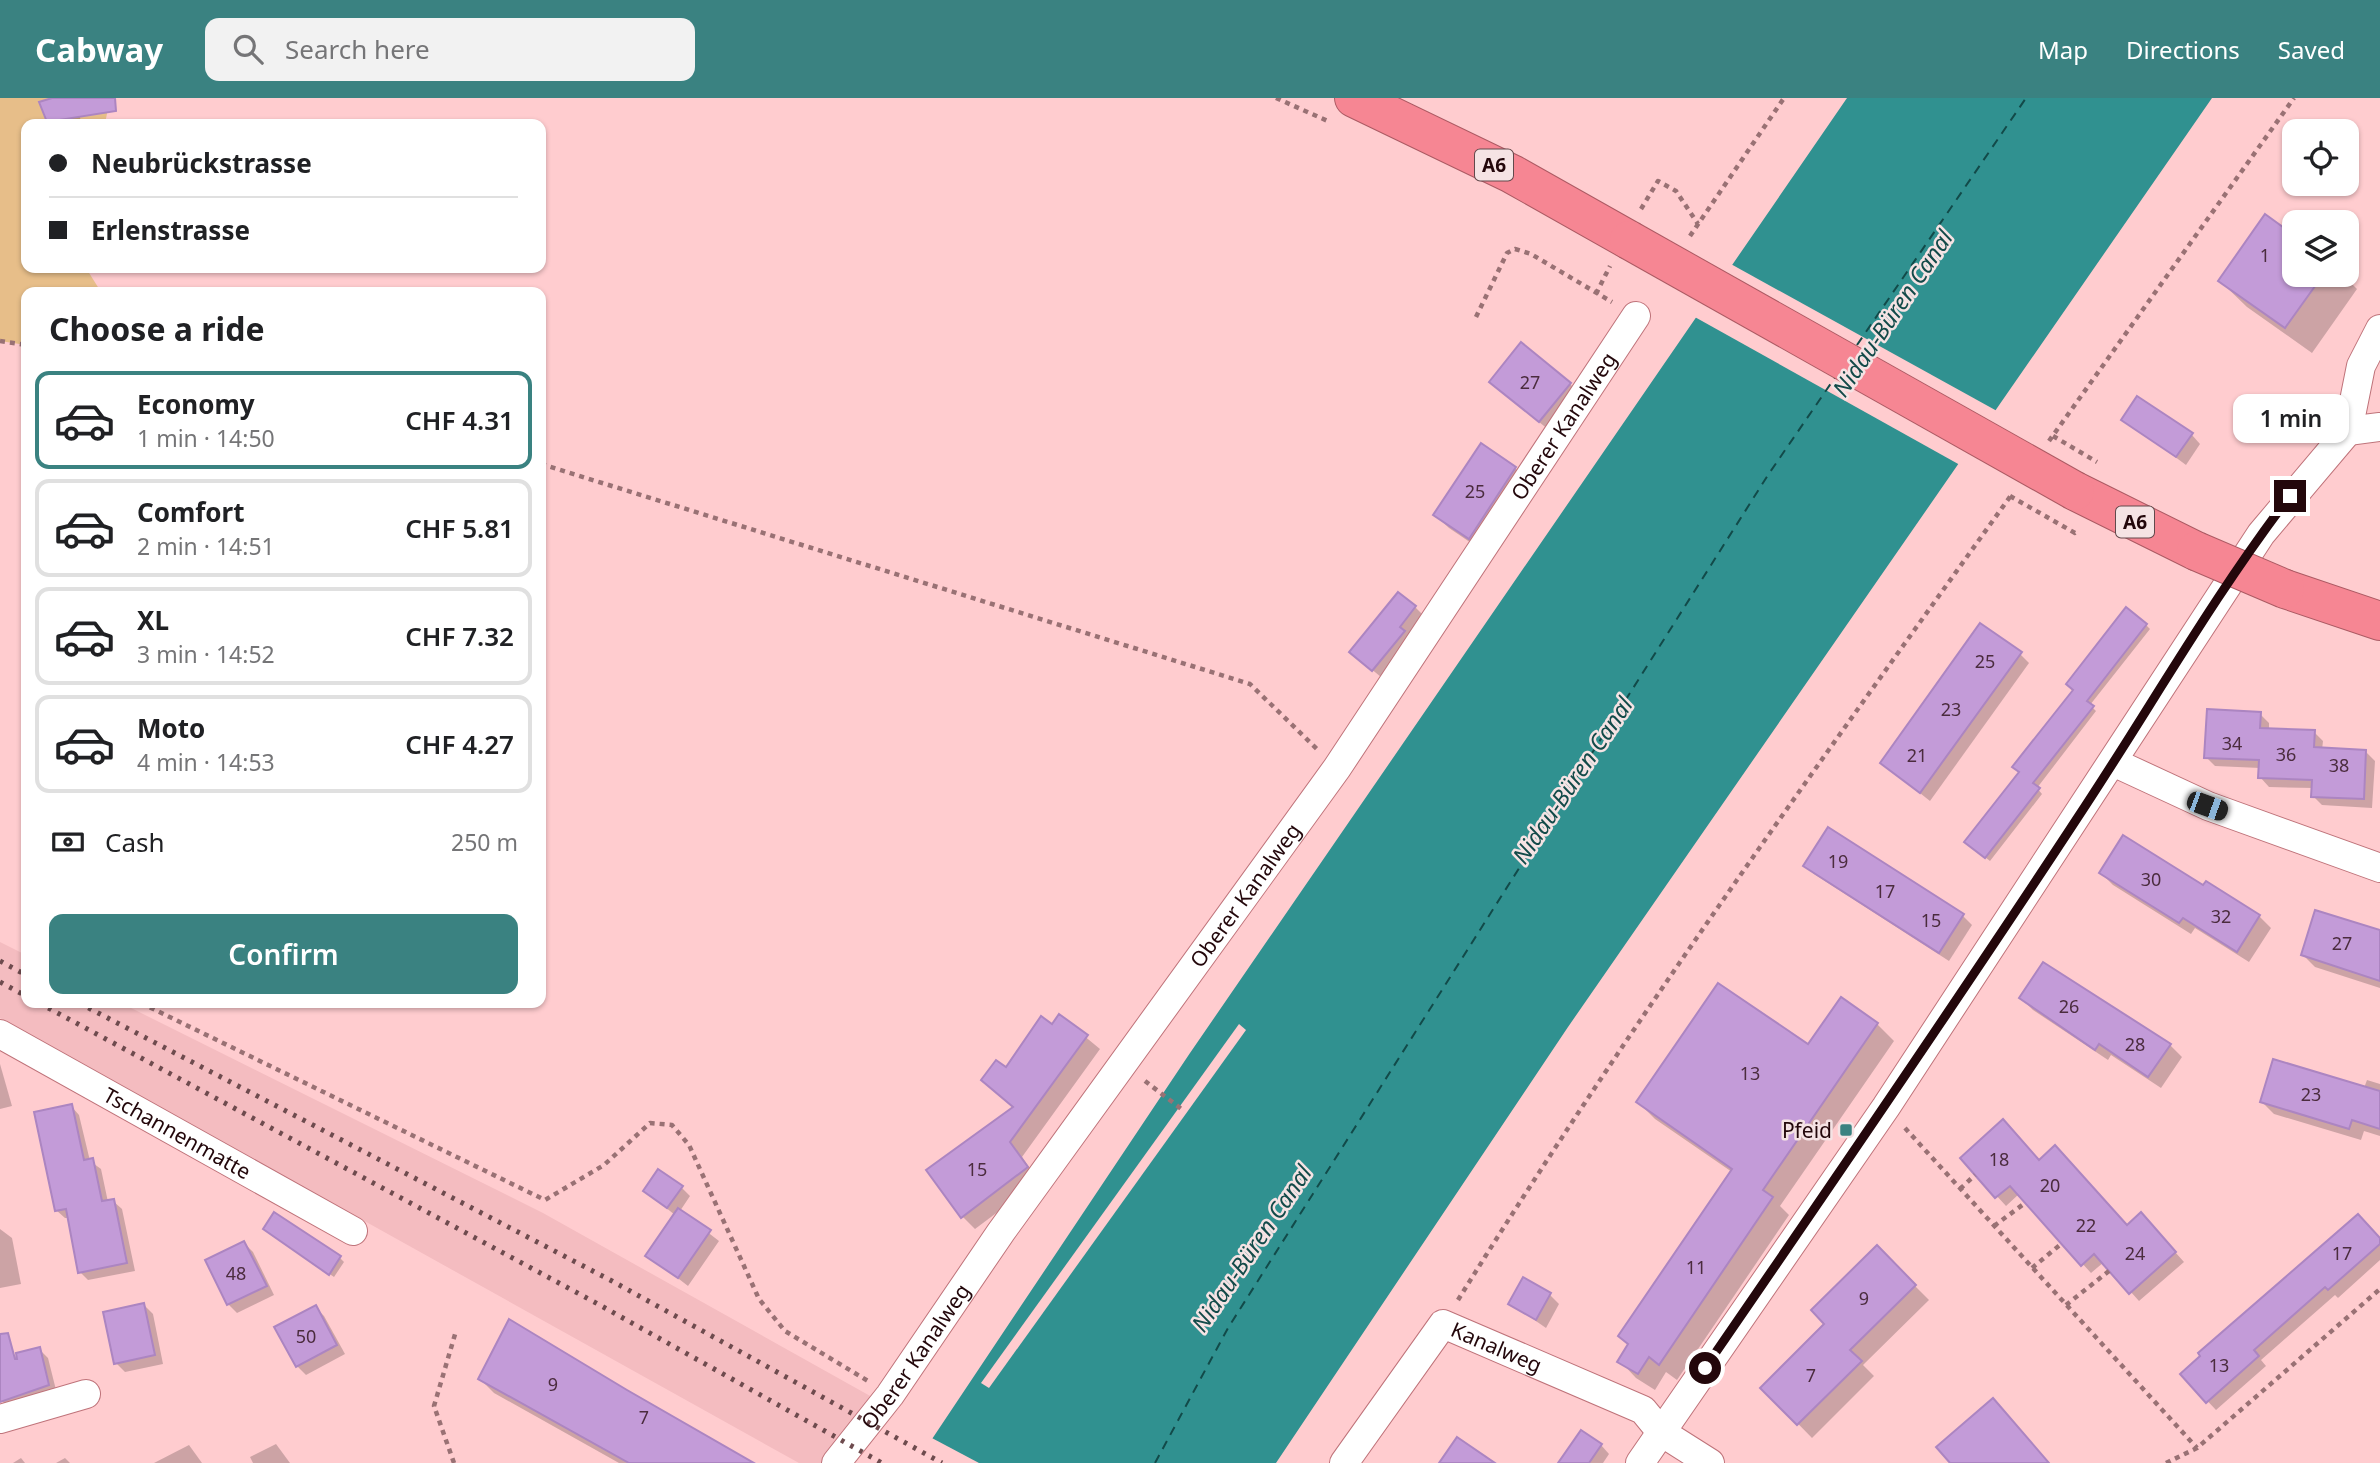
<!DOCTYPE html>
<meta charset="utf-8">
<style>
body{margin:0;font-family:"Noto Sans",sans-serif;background:#f2f2f2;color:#202124;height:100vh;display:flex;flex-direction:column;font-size:26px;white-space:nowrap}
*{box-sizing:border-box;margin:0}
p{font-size:23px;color:#757577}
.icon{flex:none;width:38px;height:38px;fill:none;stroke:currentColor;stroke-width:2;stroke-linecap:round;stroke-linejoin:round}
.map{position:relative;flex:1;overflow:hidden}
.side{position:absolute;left:21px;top:189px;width:525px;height:721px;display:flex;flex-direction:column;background:#fff;border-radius:14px;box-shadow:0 2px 5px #0004}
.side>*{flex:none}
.banner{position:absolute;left:21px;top:21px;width:525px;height:154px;border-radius:14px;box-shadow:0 2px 5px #0004;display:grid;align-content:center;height:154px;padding:0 28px;background:#fff}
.tools{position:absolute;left:2282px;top:21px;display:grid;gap:14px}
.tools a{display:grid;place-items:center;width:77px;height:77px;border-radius:14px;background:#fff;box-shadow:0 2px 5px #0004;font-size:35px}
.end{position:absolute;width:32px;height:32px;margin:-16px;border:9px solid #23070b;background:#fff;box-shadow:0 0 0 4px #fff}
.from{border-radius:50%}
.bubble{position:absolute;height:49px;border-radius:14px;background:#fff;box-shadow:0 2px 5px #0004;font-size:23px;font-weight:600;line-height:49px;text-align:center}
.car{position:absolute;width:21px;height:42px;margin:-21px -10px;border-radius:9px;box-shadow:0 0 5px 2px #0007;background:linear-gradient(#222 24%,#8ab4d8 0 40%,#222 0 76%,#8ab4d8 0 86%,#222 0)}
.banner b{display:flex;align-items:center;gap:24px;height:66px;font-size:26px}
.banner b+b{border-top:2px solid #e0e0e0}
.banner i{width:18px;height:18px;background:#202124}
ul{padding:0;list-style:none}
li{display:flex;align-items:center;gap:21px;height:98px;margin:0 14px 10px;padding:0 14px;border:4px solid #e0e0e0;border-radius:14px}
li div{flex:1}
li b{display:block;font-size:26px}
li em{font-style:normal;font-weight:600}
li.current{border-color:#3a8281}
li>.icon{width:63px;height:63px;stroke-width:1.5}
h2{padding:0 28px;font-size:32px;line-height:84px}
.pay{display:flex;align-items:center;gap:18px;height:77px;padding:0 28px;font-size:26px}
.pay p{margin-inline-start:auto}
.button{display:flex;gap:14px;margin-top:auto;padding:14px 28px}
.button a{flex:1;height:80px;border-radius:14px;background:#3a8281;color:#fff;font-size:28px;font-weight:600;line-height:80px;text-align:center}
header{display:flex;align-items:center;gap:42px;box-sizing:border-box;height:98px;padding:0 35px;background:#3a8281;color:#fff}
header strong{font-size:33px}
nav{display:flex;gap:38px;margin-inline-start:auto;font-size:24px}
.search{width:490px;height:63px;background:#f2f2f2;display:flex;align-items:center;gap:18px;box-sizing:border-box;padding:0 24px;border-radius:14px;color:#757577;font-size:26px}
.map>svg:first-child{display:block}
</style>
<header>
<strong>Cabway</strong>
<div class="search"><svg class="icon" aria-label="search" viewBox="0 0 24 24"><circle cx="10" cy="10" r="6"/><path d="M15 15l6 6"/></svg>Search here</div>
<nav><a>Map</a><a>Directions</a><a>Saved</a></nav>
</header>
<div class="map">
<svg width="2380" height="1365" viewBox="0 0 2380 1365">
<rect width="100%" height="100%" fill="#ffcccf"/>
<path fill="#f4bcc0" d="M0 844 26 857V905H121L543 1115 872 1299 826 1365H799L0 920Z"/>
<path fill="#e7be89" d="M0 0H110L105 26H26V170H86L101 194H26V247L0 243Z"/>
<path fill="#309190" d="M1847 0H2212L1568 929 1276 1365H916L1190 955Z"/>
<g fill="#ffcccf">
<path d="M1729 165 1997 313 1960 367 1693 218Z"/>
<path d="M1239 926 1246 932 989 1290 981 1285Z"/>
<path d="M930 1339 979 1365H912Z"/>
</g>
<g fill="#0003">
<path d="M58 0H74L81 23 52 26 49 23Z"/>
<path d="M2265 119 2294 139V177H2343L2357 191 2312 255 2247 209 2220 183Z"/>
<path d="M1570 286 1579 295 1549 332 1500 293Z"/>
<path d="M2124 321 2192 337 2200 346 2186 367Z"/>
<path d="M1515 370 1529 384 1483 453 1449 430 1435 417Z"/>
<path d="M1415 509 1423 517 1408 537 1412 542 1381 579 1359 561Z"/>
<path d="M2146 527 2150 531 2090 607 2096 613 2037 690 2042 696 1990 763 1971 748Z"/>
<path d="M2020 556 2029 565 1930 703 1882 665Z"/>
<path d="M2260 616 2269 625V632L2314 634 2323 643 2322 652 2366 654 2375 663 2372 710 2322 707 2313 698 2314 690 2269 689 2260 679V670L2215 668 2206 659Z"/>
<path d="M1828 732 1963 818 1972 827 1949 863 1814 776 1805 767Z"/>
<path d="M2101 775 2204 789 2259 818 2271 830 2249 864 2195 830 2191 836 2113 787Z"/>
<path d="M2380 834V890L2315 869 2303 857Z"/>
<path d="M2044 866 2170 947 2182 959 2161 990 2111 957 2108 962 2033 912 2021 900Z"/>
<path d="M1841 902 1877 926 1894 943 1780 1108 1789 1117 1677 1282 1666 1274 1655 1292 1636 1280 1620 1263 1629 1248 1620 1238 1732 1074 1655 1021 1638 1004 1808 949Z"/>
<path d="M1060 918 1100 951 1022 1059 1039 1083 975 1131 962 1118 1014 1010 1006 971Z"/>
<path d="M0 966 12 1008 0 1011Z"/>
<path d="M2367 982 2380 986V1038L2364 1033 2361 1042 2274 1016 2262 1004 2364 990Z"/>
<path d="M71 1008 79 1017 90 1063 101 1071 108 1104 113 1103 122 1111 135 1173 88 1182 80 1174 69 1120H65L56 1112Z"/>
<path d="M1962 1060 2039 1063 2127 1129 2150 1126 2184 1164 2139 1203 2104 1164 2091 1175 2019 1096 2006 1108Z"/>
<path d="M681 1089 690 1098 680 1113 719 1143 688 1188 648 1157 675 1117 645 1093Z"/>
<path d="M0 1131 12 1140 21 1186 0 1190Z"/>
<path d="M270 1135 340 1160 344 1164 334 1179Z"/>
<path d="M2380 1141V1162L2338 1200 2335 1197 2261 1262 2266 1268 2216 1312 2182 1276Z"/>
<path d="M244 1145 253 1154 274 1197 237 1215 228 1206Z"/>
<path d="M1877 1150 1929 1202 1863 1267 1874 1278 1812 1340 1763 1290 1827 1226Z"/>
<path d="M1550 1197 1559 1206 1546 1230 1510 1205Z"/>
<path d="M144 1207 153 1216 163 1266 125 1274 116 1265Z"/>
<path d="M315 1209 324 1218 345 1256 306 1277 297 1268Z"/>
<path d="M39 1251 48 1260 57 1296 11 1312 2 1303 0 1267 19 1262Z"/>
<path d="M480 1281 751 1365H619L494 1295Z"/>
<path d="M276 1346 290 1365H253L250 1359Z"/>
<path d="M189 1347 202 1365H154Z"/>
<path d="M1601 1347 1609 1356 1603 1365H1560Z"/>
<path d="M21 1360 25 1365H13Z"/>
<path d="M65 1360 70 1365H56Z"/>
</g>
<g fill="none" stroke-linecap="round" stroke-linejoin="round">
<g stroke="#124a49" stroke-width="2" stroke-dasharray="9 7" stroke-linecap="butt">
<path d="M1857 247 2026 0"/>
<path d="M1155 1365 1228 1230 1768 377 1836 278"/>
</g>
</g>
<g fill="#c39bd8" stroke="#ac85c1" stroke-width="2">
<path d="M52 0H115L116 13 47 24 39 4Z"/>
<path d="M2265 116 2294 137V177H2323L2285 230 2218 183Z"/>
<path d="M1521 244 1571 285 1539 324 1489 284Z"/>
<path d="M2137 298 2193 335 2176 359 2121 322Z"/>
<path d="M1481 345 1516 369 1469 441 1433 417Z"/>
<path d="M1398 494 1416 508 1400 529 1405 533 1372 573 1349 554Z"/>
<path d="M2126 509 2147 526 2087 603 2094 608 2033 685 2040 690 1985 760 1964 744 2019 674 2012 669 2073 592 2066 586Z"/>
<path d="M1980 525 2022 554 1920 695 1880 665Z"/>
<path d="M2207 611 2261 614 2260 630 2315 632 2314 649 2366 652 2364 701 2311 699 2312 682 2258 680 2259 662 2204 660Z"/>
<path d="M1828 729 1964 816 1939 855 1803 768Z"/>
<path d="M2123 737 2203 787 2206 783 2260 817 2237 854 2183 820 2179 825 2099 775Z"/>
<path d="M2315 812 2380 832V883L2301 857Z"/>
<path d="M2043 864 2171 946 2148 979 2099 946 2095 952 2019 900Z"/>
<path d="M1718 885 1808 946 1841 899 1878 925 1763 1092 1773 1099 1659 1267 1649 1259 1638 1276 1617 1264 1628 1246 1618 1238 1732 1071 1636 1004Z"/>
<path d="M1059 916 1088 937 1010 1044 1028 1069 961 1120 926 1072 1013 1009 981 982 996 962 1006 969 1041 918 1052 926Z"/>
<path d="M2273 961 2380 993V1031L2352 1022 2349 1031 2260 1004Z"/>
<path d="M72 1006 84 1062 93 1060 102 1103 114 1101 127 1165 78 1175 66 1111 55 1113 34 1014Z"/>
<path d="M2003 1021 2039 1062 2055 1047 2127 1127 2141 1114 2176 1154 2129 1196 2094 1156 2081 1168 2010 1088 1995 1100 1960 1060Z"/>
<path d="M658 1071 683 1088 667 1110 643 1093Z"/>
<path d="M678 1110 711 1132 678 1180 645 1158Z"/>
<path d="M274 1114 341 1158 329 1177 263 1131Z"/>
<path d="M2358 1116 2380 1140V1146L2328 1192 2325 1189 2254 1252 2259 1258 2206 1305 2180 1276 2200 1258 2198 1255Z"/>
<path d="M244 1143 267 1188 227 1207 205 1162Z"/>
<path d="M1877 1147 1916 1187 1850 1252 1862 1263 1797 1327 1760 1290 1824 1226 1811 1212Z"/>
<path d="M1523 1179 1551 1195 1536 1222 1508 1206Z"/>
<path d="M144 1205 155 1257 114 1266 103 1214Z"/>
<path d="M316 1207 337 1247 296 1269 274 1229Z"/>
<path d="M509 1221 627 1292 754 1365H629L478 1281Z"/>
<path d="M8 1235 15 1261H17L16 1255 40 1249 49 1287 0 1304V1236Z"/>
<path d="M1993 1300 2049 1365H1950L1936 1349Z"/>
<path d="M1581 1332 1602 1346 1589 1365H1558Z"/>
<path d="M1457 1339 1495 1365H1439Z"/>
</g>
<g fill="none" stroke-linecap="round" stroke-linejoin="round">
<g stroke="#bf737a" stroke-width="30">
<g id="minor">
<path d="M2348 333 2380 329"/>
<path d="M2113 664 2208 708 2380 770"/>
<path id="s1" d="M0 936 353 1133"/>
<path d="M0 1321 86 1296"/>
<path id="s2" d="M836 1365 890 1297 1001 1134 1337 670 1636 218"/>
<path id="s3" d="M1344 1365 1443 1226 1643 1312 1661 1334 1710 1365"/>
<path d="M1640 1365 1886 1009 2261 436 2348 333 2361 268 2380 231"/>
</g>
</g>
<g stroke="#ac5a63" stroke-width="40">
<g id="highway">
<path d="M1354 0 1512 76 1629 142"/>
<path d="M2075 393 2196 453"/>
<path d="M2285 491 2380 523"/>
</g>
</g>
<g stroke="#997174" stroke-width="4.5" stroke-dasharray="5 5" stroke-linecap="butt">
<path d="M1276 0 1330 24"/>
<path d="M1641 111 1658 83 1676 93 1698 126"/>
<path d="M1690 138 1784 0"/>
<path d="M1596 196 1610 168"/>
<path d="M1476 219 1507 155 1515 151 1531 156 1612 204"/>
<path d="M0 243 26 247"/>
<path d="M2053 338 2097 364"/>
<path d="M2049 343 2294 0"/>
<path d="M541 366 1250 586 1317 651"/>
<path d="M2010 398 2075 435 2079 432"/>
<path d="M141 905 545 1102 604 1067 650 1025 672 1027 689 1047 759 1201 785 1233 868 1283"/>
<path d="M1145 983 1184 1013"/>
<path d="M1905 1030 2197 1350"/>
<path d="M1960 1091 1975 1077"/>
<path d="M1994 1128 2025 1105"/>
<path d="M2032 1170 2061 1146"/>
<path d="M1458 1202C1630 925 1822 661 2012 396"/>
<path d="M2066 1207 2109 1173"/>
<path d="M454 1365 434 1308 456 1233"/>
<path d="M2166 1365 2197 1350 2380 1191"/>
</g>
<use href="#minor" stroke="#fff" stroke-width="28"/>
<use href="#highway" stroke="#f68693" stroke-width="38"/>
<g stroke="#6e4b4e" stroke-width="5" stroke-dasharray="3.5 7" stroke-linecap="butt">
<path d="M0 863 26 877"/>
<path d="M0 884 26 898"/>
<path d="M39 905 598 1206 882 1365"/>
<path d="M79 905 612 1183 942 1365"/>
</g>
<g stroke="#ac5a63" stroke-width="40" stroke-linecap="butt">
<g id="highway-bridge">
<path d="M1629 142 2075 393"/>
<path d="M2196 453 2285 491"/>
</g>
</g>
<use href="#highway-bridge" stroke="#f68693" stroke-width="38"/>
</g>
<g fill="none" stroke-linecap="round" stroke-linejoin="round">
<path stroke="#23070b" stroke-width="9" d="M1705 1270C1831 1087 1956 905 2078 719 2149 612 2212 500 2290 398"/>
</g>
<rect fill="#3a8281" stroke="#f5e3e4" stroke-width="2.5" x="1839" y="1025" width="14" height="14" rx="3.5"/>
<g text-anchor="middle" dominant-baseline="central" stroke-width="5" stroke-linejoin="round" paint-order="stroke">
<g font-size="18" fill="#4b2c3e">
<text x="2265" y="157">1</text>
<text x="1530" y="284">27</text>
<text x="1475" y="393">25</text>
<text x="1985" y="563">25</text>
<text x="1951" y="611">23</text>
<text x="2232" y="645">34</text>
<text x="2286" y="656">36</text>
<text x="1917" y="657">21</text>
<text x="2339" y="667">38</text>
<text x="1838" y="763">19</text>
<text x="2151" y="781">30</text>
<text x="1885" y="793">17</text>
<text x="2221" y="818">32</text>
<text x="1931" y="822">15</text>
<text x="2342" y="845">27</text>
<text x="2069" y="908">26</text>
<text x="2135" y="946">28</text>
<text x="1750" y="975">13</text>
<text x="2311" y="996">23</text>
<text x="1999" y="1061">18</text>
<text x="977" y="1071">15</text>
<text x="2050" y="1087">20</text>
<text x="2086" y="1127">22</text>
<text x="2135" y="1155">24</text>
<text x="2342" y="1155">17</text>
<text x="1696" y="1169">11</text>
<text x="236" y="1175">48</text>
<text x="1864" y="1200">9</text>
<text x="306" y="1238">50</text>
<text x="2219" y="1267">13</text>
<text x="1811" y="1277">7</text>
<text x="553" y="1286">9</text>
<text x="644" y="1319">7</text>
</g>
<g fill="#f5e3e4" stroke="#62494c" stroke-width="2">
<rect x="1475" y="51.5" width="38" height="31" rx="5"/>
<rect x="2116" y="408.5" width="38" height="31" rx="5"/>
</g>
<g font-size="19" font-weight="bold" fill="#23070b">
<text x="1494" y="67">A6</text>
<text x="2135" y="424">A6</text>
</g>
<g font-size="21" fill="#23070b" stroke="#f5e3e4">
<text stroke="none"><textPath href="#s2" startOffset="1267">Oberer Kanalweg</textPath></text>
<text stroke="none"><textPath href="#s2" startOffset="700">Oberer Kanalweg</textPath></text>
<text stroke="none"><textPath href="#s1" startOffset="203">Tschannenmatte</textPath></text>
<text stroke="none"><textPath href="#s3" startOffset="229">Kanalweg</textPath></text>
<text stroke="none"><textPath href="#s2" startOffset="133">Oberer Kanalweg</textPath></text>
</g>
<g font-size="21" fill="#23070b" stroke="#f5e3e4" text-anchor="end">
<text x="1832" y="1032">Pfeid</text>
</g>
<g font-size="23" font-style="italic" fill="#124a49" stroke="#f5e3e4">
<text transform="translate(1892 215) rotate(-56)">Nidau-Büren Canal</text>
<text transform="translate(1572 682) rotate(-56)">Nidau-Büren Canal</text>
<text transform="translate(1251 1150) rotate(-56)">Nidau-Büren Canal</text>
</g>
</g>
</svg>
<div class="tools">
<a><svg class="icon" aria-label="locate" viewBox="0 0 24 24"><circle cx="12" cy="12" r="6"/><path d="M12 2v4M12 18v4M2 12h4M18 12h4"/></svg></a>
<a><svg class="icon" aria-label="layers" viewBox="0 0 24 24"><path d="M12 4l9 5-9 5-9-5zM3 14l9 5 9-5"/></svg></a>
</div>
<i class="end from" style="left:1705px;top:1270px"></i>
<i class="end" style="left:2290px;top:398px"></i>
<div class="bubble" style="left:2233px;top:296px;width:116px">1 min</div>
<i class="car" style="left:2207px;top:708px;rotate:110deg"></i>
<div class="banner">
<b><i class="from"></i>Neubrückstrasse</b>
<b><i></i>Erlenstrasse</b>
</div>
<section class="side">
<h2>Choose a ride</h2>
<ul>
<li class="current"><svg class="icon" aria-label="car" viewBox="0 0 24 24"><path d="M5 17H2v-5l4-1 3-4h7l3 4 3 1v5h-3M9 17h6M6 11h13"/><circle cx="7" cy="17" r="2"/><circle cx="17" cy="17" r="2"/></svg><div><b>Economy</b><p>1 min · 14:50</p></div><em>CHF 4.31</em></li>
<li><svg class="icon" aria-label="car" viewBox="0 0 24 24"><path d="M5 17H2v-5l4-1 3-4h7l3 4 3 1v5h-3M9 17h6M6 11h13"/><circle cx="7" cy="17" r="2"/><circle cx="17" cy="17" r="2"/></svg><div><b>Comfort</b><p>2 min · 14:51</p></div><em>CHF 5.81</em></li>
<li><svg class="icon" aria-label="car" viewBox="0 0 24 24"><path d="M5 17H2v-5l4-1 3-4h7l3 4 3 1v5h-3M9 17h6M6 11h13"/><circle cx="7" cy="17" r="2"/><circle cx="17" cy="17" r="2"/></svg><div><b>XL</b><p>3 min · 14:52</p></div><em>CHF 7.32</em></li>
<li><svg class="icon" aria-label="car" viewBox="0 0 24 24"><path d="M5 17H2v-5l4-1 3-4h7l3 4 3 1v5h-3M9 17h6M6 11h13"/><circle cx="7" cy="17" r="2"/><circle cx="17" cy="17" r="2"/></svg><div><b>Moto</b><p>4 min · 14:53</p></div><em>CHF 4.27</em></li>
</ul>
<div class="pay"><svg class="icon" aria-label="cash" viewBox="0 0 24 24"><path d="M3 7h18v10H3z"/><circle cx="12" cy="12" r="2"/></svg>Cash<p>250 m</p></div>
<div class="button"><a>Confirm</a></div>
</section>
</div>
